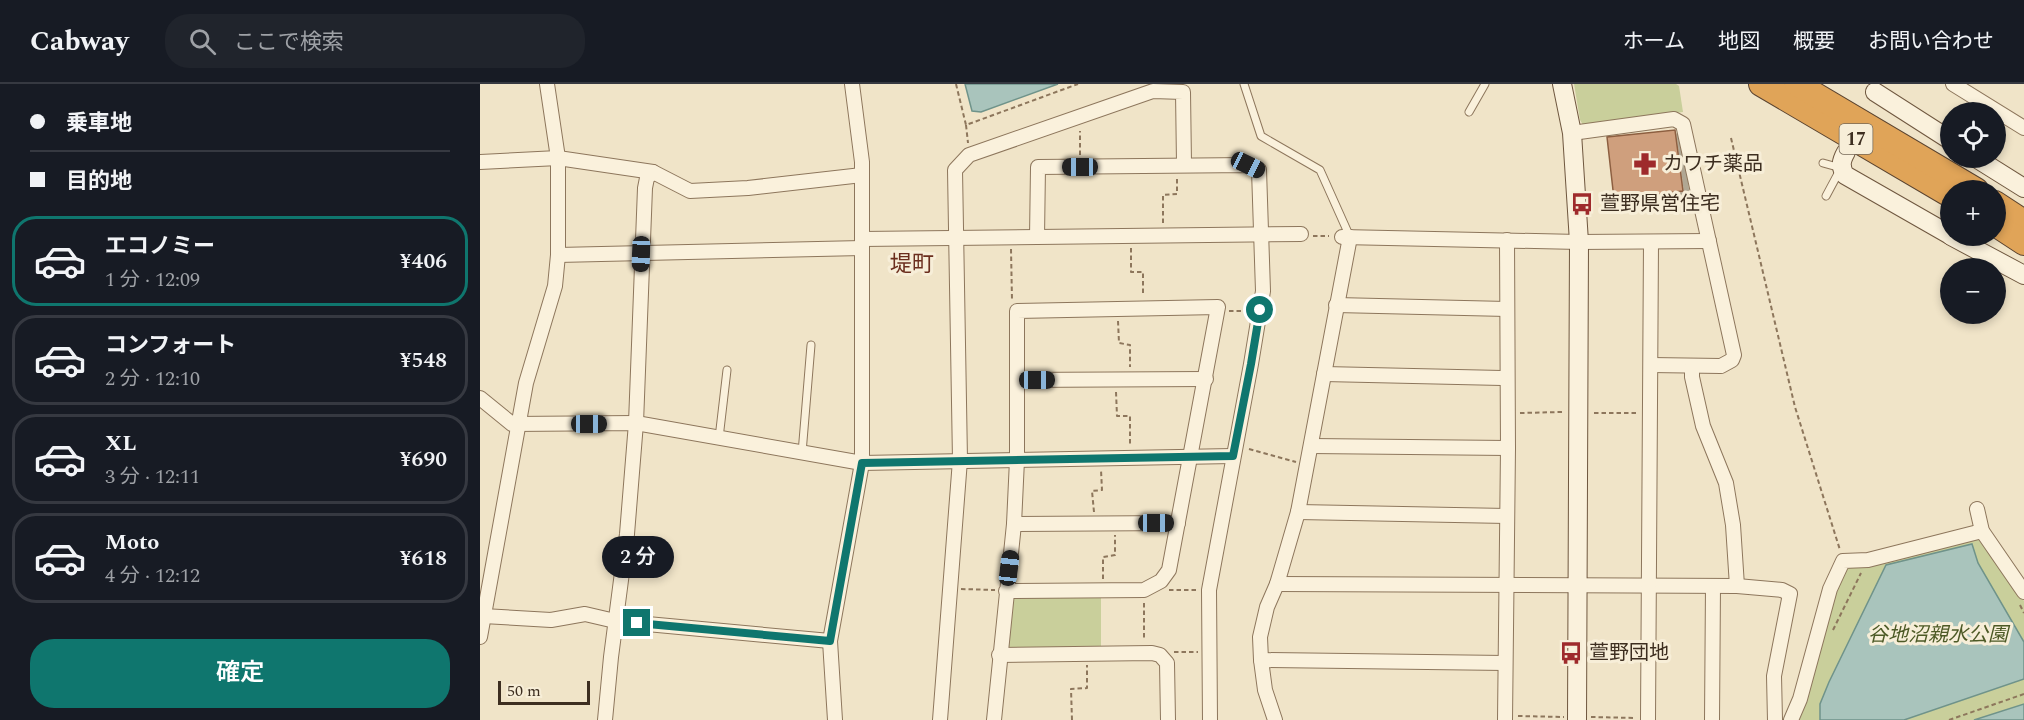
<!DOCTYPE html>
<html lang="ja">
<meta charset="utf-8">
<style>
body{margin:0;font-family:Spectral,"Noto Sans JP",serif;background:#20242c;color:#f1f3f6;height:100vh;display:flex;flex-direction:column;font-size:22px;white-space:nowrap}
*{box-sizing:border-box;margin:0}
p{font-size:20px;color:#9ea1a6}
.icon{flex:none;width:33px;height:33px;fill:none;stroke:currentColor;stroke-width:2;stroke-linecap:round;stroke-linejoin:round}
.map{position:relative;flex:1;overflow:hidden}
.panel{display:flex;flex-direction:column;background:#171b24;width:480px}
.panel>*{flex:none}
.top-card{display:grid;align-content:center;height:132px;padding:0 30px;background:#171b24}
.controls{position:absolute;left:1460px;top:18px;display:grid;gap:12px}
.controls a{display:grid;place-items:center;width:66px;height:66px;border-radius:50%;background:#171b24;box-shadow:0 3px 9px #0003;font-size:30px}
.scale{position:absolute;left:18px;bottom:15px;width:92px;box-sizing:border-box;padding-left:6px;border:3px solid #3d2e20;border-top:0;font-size:16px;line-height:21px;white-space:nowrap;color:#3d2e20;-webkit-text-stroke:4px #f7eed8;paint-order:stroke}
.end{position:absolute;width:27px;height:27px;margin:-14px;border:8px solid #0f766e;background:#fff;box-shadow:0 0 0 3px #fff}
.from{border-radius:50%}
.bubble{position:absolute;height:42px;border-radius:21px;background:#171b24;box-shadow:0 3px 9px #0003;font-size:20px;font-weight:600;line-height:42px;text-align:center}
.car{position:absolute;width:18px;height:36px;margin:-18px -9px;border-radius:8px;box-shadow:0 0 4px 2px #0007;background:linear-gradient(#222 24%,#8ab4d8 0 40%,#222 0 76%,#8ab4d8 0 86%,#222 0)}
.top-card b{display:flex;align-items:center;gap:21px;height:57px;font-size:22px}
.top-card b+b{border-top:2px solid #363941}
.top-card i{width:15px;height:15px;background:#f1f3f6}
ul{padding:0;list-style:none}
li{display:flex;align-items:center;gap:18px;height:90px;margin:0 12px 9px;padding:0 18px;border:3px solid #363941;border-radius:24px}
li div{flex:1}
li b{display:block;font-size:22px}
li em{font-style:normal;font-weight:600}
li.selected{border-color:#0f766e}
li>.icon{width:54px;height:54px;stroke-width:1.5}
.primary-button{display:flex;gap:12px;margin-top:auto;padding:12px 30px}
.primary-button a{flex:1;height:69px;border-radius:24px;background:#0f766e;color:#fff;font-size:24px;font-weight:600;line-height:69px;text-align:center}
header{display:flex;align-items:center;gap:36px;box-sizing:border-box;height:84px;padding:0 30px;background:#171b24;border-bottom:2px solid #363941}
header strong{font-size:28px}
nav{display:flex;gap:33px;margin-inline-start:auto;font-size:21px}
.search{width:420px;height:54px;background:#20242c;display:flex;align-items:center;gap:15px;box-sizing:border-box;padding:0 21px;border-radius:24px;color:#9ea1a6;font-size:22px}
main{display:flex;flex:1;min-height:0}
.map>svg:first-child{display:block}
</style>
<header>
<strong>Cabway</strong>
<div class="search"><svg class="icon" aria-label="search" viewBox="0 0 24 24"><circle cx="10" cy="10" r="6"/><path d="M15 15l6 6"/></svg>ここで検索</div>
<nav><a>ホーム</a><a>地図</a><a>概要</a><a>お問い合わせ</a></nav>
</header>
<main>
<section class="panel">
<div class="top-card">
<b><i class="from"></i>乗車地</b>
<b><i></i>目的地</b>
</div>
<ul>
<li class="selected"><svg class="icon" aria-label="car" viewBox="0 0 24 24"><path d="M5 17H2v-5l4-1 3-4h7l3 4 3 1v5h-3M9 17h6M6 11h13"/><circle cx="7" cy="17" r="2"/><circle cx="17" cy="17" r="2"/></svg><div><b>エコノミー</b><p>1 分 · 12:09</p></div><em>¥406</em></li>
<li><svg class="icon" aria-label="car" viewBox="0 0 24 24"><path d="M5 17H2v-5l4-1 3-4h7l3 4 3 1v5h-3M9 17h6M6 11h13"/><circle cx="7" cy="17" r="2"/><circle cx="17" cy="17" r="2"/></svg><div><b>コンフォート</b><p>2 分 · 12:10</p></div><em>¥548</em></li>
<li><svg class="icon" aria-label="car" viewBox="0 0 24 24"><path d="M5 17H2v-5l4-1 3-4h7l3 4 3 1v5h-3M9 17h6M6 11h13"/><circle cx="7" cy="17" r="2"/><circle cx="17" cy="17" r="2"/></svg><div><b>XL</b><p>3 分 · 12:11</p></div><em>¥690</em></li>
<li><svg class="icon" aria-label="car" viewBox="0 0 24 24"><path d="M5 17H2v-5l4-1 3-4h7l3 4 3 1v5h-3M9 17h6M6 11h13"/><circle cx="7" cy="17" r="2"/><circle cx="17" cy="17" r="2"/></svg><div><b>Moto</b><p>4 分 · 12:12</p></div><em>¥618</em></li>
</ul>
<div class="primary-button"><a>確定</a></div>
</section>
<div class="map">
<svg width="1544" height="636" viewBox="0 0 1544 636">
<defs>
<filter id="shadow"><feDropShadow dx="6" dy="3.5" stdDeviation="0" flood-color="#0004"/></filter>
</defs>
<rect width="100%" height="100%" fill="#f0e4c8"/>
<g fill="#c9cf9b">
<path d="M1094 0H1196L1199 2 1203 28 1103 41 1100 36Z"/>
<path d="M1498 455 1544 517V636H1317L1345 549 1356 506 1368 482Z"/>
<path d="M621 510V567H531L524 559 529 515 535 511Z"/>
</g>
<g fill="#a9c4bc" stroke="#6f938a" stroke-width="1.5">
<path d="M485 0H578L501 28 492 27Z"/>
<path d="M1492 460 1498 479 1544 558V595L1424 636H1340V620L1349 598 1406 481Z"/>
<path d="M1544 620V636H1494Z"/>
</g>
<path fill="#cf9f7d" stroke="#8d5f41" stroke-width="1.5" filter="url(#shadow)" d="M1195 46 1203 107 1134 115 1127 53Z"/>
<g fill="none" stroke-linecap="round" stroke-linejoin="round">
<g stroke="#8d765c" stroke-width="9">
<g id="lane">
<path d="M764 0 781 52 840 86 870 153"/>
<path d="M989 28 1005 0"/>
<path d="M1343 79 1361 84 1346 112"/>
<path d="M239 354 247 286"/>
<path d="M322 369 331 261"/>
</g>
</g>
<g stroke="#8d765c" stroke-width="16">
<g id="street">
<path d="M1473 0 1544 44"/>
<path d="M1092 49 1194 35 1203 40 1254 271 1252 276 1241 282 1171 281"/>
<path d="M0 78 78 74 173 88 210 107 268 104 382 91"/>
<path d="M557 153 558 83 768 81 779 86 783 207 771 280 729 506 730 636"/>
<path d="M862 153 1099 158 1229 157"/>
<path d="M382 155 821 150"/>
<path d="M78 171 382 164"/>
<path d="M856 221 1027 225"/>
<path d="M1212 282V293L1223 342 1246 399 1253 441 1257 502"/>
<path d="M844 290 1022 294"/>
<path d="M537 296 726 295"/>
<path d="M0 314 32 340 156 339 382 379 753 372"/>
<path d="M831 362 1028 364"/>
<path d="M1497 425 1502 447 1544 508"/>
<path d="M818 428 1027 432"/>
<path d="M534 440 698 439"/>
<path d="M797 500 1257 502 1302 506 1310 510 1294 592 1295 636"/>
<path d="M3 532 71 536 105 530 135 537 350 557"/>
<path d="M0 553 46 299 75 202 78 171V74L67 0"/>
<path d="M519 571 672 569 680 571 687 579 688 636"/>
<path d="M781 576 1025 579"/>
<path d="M125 636 131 573 147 450 156 339 165 104 167 94 173 88"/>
<path d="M355 636 350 557 382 379V78L372 0"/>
<path d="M460 636 480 376 475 86 489 71 673 7 703 8 704 80"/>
<path d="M514 636 534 440 537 376V227L738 223 689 486 681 497 664 506 526 507"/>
<path d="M795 636 785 606 781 576 780 553 787 523 797 500 818 428 870 153"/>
<path d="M1025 636 1028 364 1027 156"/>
<path d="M1168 636 1171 159"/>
<path d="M1232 636 1233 502"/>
<path d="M1311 636 1320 615 1350 505 1363 477 1388 476 1502 447"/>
</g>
</g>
<g stroke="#6f573f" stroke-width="20">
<g id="secondary">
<path d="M1082 0 1092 49 1099 158 1097 636"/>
<path d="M1395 8 1470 56"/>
<path d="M1366 68C1361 77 1360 82 1365 91L1470 151"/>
<path d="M1496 74 1544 104"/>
<path d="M1471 152 1544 191"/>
</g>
</g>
<g stroke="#5b4430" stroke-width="26">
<g id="highway">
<path d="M1281 0 1470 111"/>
<path d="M1317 0 1496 106"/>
<path d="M1515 119 1544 138"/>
<path d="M1515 140 1544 159"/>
</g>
</g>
<g stroke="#8d765c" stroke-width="2" stroke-dasharray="4.5 3" stroke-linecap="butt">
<path d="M476 0 486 41 598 0"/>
<path d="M486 41 488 59"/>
<path d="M1251 54 1315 323 1360 466"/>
<path d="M600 71V47"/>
<path d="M683 139V111L697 110V95"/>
<path d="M833 152H849"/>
<path d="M651 164V188H663V212"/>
<path d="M531 165 532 216"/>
<path d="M749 227H768"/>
<path d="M638 237 639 259 650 261V283"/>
<path d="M636 308 637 332H650V361"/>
<path d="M1040 329 1082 328"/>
<path d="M1114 329H1156"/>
<path d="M769 365 816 378"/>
<path d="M614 428 612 407 622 406 621 386"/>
<path d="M623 495V473L635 471V451"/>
<path d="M481 505 515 506"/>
<path d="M689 506H717"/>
<path d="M664 519V556"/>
<path d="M1540 521 1544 529"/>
<path d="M1353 546 1381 489"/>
<path d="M694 568H718"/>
<path d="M1038 632 1084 633"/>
<path d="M1111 633 1156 634"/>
<path d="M592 636 591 605 607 604V581"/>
<path d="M1469 636 1544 610"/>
</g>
<use href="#lane" stroke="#faf1dc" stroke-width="7"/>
<use href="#street" stroke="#faf1dc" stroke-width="14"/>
<use href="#secondary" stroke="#faf1dc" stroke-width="18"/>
<use href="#highway" stroke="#e0a458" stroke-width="24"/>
</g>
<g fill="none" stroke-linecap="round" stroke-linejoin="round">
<path stroke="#0f766e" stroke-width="8" d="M157 539 350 557 382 379 753 372 771 280 780 226"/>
</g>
<defs>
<g id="pharmacy-bare" transform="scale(1.8)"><path d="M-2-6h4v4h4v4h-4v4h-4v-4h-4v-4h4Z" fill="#9e2a2b" stroke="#f7eed8" stroke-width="2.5" paint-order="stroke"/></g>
<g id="bus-bare" transform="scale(1.8)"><path d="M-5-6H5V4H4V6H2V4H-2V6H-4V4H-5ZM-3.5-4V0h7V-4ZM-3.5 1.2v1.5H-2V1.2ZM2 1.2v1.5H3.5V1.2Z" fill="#9e2a2b" stroke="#f7eed8" stroke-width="2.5" paint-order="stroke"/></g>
</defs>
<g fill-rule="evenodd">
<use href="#pharmacy-bare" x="1165" y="80"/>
<use href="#bus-bare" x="1102" y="120"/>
<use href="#bus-bare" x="1091" y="569"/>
</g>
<g text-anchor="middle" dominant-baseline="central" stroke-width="6" stroke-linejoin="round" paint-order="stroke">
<rect fill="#f7eed8" stroke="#756857" stroke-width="1.5" x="1359.5" y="40" width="33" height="30" rx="4.5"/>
<g font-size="18" font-weight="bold" fill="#3d2e20">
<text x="1376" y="55">17</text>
</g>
<g font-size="20" fill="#3d2e20" stroke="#f7eed8" text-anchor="start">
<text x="1183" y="80">カワチ薬品</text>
<text x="1120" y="120">萱野県営住宅</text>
<text x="1109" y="569">萱野団地</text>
</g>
<g font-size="20" font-style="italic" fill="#4d5a26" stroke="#f7eed8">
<text x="1458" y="551">谷地沼親水公園</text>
</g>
<g font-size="22" fill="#6b2e1e" stroke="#f7eed8">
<text x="432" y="180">堤町</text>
</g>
</g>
</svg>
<div class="controls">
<a><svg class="icon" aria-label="locate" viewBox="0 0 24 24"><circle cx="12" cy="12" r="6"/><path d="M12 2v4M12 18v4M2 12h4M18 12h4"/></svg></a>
<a>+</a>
<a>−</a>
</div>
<div class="scale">50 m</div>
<i class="end from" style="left:780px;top:226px"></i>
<i class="end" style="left:157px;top:539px"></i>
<div class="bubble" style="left:122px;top:452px;width:72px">2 分</div>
<i class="car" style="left:768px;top:81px;rotate:116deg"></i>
<i class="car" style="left:600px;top:83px;rotate:270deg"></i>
<i class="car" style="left:161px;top:170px;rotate:182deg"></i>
<i class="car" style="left:557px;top:296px;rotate:90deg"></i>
<i class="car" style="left:109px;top:340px;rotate:90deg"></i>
<i class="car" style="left:676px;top:439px;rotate:90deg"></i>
<i class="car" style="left:529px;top:484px;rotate:7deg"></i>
</div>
</main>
